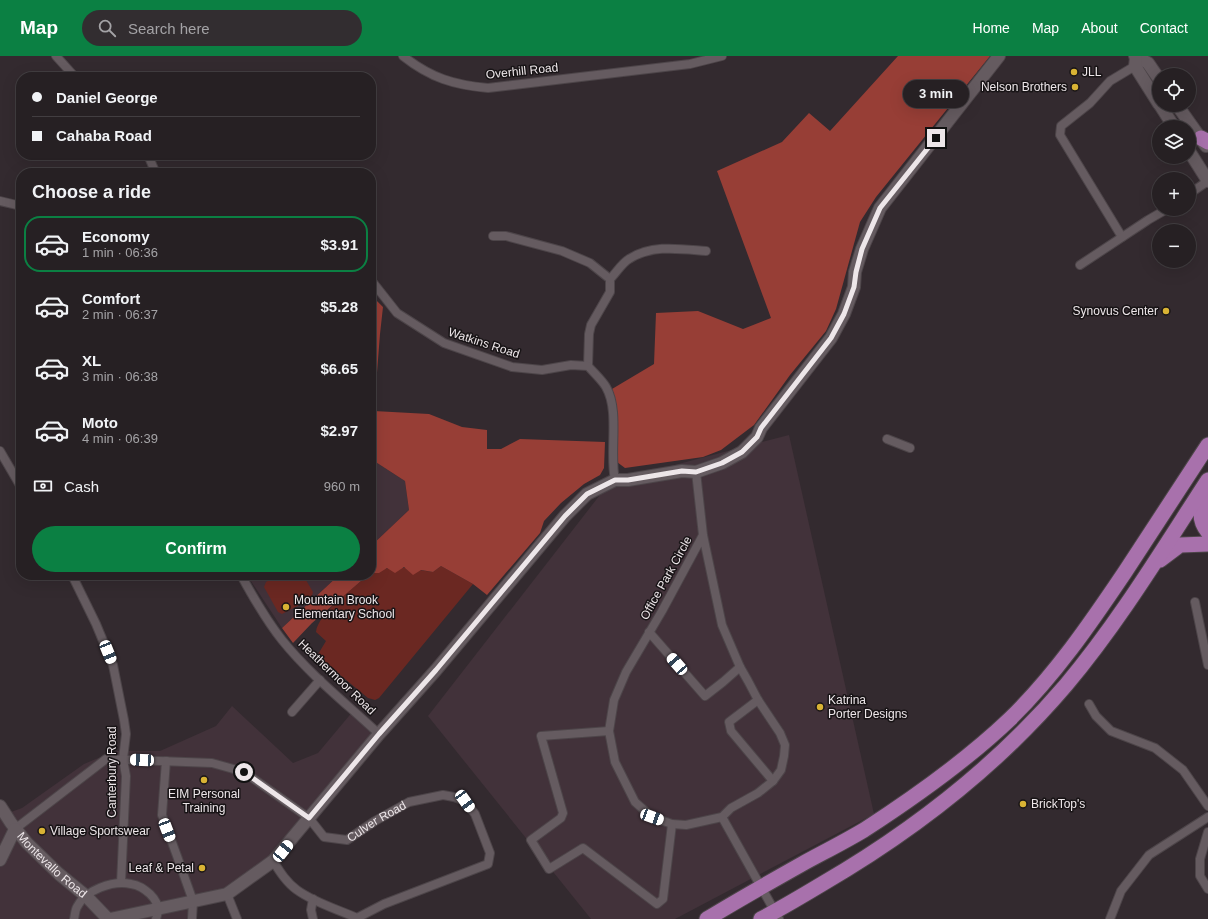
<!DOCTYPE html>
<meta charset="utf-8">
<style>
body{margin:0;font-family:Helvetica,sans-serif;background:#322d30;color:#f1f3f6;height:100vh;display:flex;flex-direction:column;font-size:15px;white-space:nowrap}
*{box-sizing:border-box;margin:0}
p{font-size:13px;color:#a4a3a6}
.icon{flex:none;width:22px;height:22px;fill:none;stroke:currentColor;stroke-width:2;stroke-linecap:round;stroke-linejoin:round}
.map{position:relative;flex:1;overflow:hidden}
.panel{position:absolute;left:16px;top:112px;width:360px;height:412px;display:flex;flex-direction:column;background:#262023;border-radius:16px;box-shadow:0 4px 16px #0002,0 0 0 1px #423e41}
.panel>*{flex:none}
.hud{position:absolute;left:16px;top:16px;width:360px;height:88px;border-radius:16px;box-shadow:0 4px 16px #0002,0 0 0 1px #423e41;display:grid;align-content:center;height:88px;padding:0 16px;background:#262023}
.tools{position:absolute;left:1152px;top:12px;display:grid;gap:8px}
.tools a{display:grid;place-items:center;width:44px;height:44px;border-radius:50%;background:#262023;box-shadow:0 4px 16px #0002,0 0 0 1px #423e41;font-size:20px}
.end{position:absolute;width:18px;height:18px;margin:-9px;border:5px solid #ede6e9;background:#111;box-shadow:0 0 0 2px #111}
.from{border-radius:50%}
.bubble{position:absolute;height:28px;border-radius:14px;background:#262023;box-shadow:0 4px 16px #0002,0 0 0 1px #423e41;font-size:13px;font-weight:800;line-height:28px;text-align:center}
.car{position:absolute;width:12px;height:24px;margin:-12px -6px;border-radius:5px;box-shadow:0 0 3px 1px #0007;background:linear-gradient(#fff 24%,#345 0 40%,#fff 0 76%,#345 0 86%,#fff 0)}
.hud b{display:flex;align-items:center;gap:14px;height:38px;font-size:15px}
.hud b+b{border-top:1px solid #423e41}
.hud i{width:10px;height:10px;background:#f1f3f6}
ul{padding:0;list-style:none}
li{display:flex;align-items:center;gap:12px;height:56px;margin:0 8px 6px;padding:0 8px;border:2px solid transparent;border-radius:16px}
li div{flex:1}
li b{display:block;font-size:15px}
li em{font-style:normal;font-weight:800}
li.selected{border-color:#0b8043}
li>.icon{width:36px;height:36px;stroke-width:1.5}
h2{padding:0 16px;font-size:18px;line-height:48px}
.pay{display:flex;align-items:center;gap:10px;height:44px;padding:0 16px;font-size:15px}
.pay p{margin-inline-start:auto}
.action{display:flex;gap:8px;margin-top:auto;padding:8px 16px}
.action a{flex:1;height:46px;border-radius:24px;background:#0b8043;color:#fff;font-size:16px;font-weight:800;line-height:46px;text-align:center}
header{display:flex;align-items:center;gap:24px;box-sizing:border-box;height:56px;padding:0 20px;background:#0b8043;color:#fff}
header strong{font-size:19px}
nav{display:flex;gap:22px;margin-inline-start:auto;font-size:14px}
.search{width:280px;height:36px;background:#322d30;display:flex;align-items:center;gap:10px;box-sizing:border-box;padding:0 14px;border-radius:22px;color:#a4a3a6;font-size:15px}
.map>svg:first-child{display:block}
</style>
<header>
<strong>Map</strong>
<div class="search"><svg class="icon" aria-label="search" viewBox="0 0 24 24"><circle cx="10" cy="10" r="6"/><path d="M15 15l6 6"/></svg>Search here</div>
<nav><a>Home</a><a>Map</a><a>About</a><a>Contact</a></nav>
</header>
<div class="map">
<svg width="1208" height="863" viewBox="0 0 1208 863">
<rect width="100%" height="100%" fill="#332a2f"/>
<g fill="#42323a">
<path d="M789 379 874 758 675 863H591L428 660 610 426Z"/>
<path d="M371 403 405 425 409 454 371 490Z"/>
<path d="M247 519H339L282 572Z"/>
<path d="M232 650 293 707 318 697 354 654 379 678 283 795 227 838 193 845 192 863H0V760L22 752 84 708 115 695H160L216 670Z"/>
</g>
<g fill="#6b2822">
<path d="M441 510 473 528 379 642 375 644 368 642 317 600 326 585 316 576C318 557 354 532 368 519H371V516C380 517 381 513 389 512 404 510 418 514 433 516Z"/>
<path d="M278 519H303L313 536 311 543 282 558 278 556 264 531 266 526Z"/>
</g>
<g fill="#973e36">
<path d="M898 0H990L876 141 860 166 836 253 826 275 790 319 754 369 721 394 703 401 625 412 617 406C617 381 621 356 612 333L654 308 656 257 698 255 743 273 771 262 717 115 782 86 809 57 830 75Z"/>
<path d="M371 239 383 251 380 278 374 355 429 358 462 371 487 374V393H501L520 383 605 386 604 412 600 419 584 428 561 447 544 465 540 477 487 539 473 528 441 510 433 516 421 514 413 519 404 511 395 517 387 512 379 517H371V490L409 454 405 425 371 403Z"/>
<path d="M339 519H368L312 567 293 587 282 572Z"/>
</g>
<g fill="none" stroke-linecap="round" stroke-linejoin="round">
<g stroke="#4d4549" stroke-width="10">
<g id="street">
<path d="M56 0 75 21"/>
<path d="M403 0C431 22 454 29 488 32L690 8 722 0"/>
<path d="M148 99 154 113 155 117"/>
<path d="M1189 138 1208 125"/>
<path d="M0 145 21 150"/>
<path d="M493 180H506L562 195 590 207 610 223V236L591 269 589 278 588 310"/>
<path d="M1122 181 1060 79 1061 70 1090 47 1110 25 1135 10"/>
<path d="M1080 209 1148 164 1167 153"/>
<path d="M610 223C616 217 622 207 629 203 652 188 681 193 706 195"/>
<path d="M371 224 397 257 444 287 512 311 542 314 571 309 588 310C594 317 602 324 606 331 620 355 609 396 615 424"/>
<path d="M887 383 910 392"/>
<path d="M0 395 21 431"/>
<path d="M696 416 703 479 722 569 740 611 748 625 758 644 780 677 785 689 784 700 781 714 773 725 758 737 731 752 722 761 686 769 672 768 652 761 635 746 615 706 609 675 614 644 626 616 662 555 703 479"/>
<path d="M72 519 96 568 113 609 124 664 126 678 123 703 126 720 121 827"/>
<path d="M241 519C253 541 266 564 282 584 310 619 347 648 379 678"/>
<path d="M1195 546 1208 609"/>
<path d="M649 576 705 640 723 626 740 611"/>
<path d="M758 644 729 666 731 675 773 725"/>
<path d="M1089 648 1096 660 1111 675 1155 692 1183 714 1208 750"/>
<path d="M292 656 320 624"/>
<path d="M609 675 541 680 563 757 561 762 531 784 549 813 583 792 657 848 663 843 672 768"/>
<path d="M166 705 162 759 177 800 193 845 192 863"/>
<path d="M722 761 779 863"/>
<path id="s1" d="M15 773 106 703 212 707 244 716 309 762 324 781 347 784 375 765 409 746 443 739 454 741 465 745 475 758 490 797 488 808 384 848 357 862C337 853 315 847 297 834 287 827 280 816 273 805"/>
<path d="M1208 776 1200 803V820L1208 833"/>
<path d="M227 838 237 863"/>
<path d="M74 863C75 859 75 854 77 851 85 834 113 824 131 828 139 829 144 833 150 838 154 842 158 848 158 854 158 857 157 860 156 863"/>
<path d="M313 863 311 854 313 843"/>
<path d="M1110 863 1121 835 1149 799 1208 761"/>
</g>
</g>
<g stroke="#4d4549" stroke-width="14">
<g id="secondary">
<path d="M1135 0 1148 7 1159 23"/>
<path d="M1136 2 1135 10 1159 48"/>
<path d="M1160 49 1174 71"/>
<path d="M1177 49 1206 90"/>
<path d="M1189 95 1208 125"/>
<path id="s2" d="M0 750 11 767 27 787 59 818 86 840 108 863"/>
<path d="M0 804 15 773"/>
<path d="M110 863 227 838 273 805 379 678 436 614 565 460 587 438 615 424H628L682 415 696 416 722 407 742 396 757 381 761 372 831 282 844 258 854 231 855 216 862 193 880 152 999 0"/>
</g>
</g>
<g stroke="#4d4549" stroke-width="17">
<g id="highway">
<path d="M1201 82 1208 86"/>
<path d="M1208 435C1202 451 1196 461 1208 476"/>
<path d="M1160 504 1180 489 1208 488"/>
<path d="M707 863C738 844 770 826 802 808 822 797 844 786 864 774 915 741 966 705 1010 663 1055 619 1090 568 1125 516 1153 473 1181 431 1208 389"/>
<path d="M761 863C782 852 802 840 822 828 913 775 998 709 1066 629 1119 566 1163 493 1208 424"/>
</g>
</g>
<use href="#street" stroke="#655b60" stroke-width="8"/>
<use href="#secondary" stroke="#655b60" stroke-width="12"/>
<use href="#highway" stroke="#a871ac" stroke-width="15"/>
</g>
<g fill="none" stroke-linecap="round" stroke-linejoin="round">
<path stroke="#ede6e9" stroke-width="5" d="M244 716 309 762 379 678 436 614 565 460 587 438 615 424H628L682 415 696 416 722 407 742 396 757 381 761 372 831 282 844 258 854 231 856 216 862 193 880 152 936 82"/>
</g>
<g fill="#d9b334" stroke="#181416" stroke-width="1.5">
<circle cx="1074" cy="16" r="4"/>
<circle cx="1075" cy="31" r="4"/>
<circle cx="1166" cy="255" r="4"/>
<circle cx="286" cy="551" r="4"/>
<circle cx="820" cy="651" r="4"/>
<circle cx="204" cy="724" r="4"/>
<circle cx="1023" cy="748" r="4"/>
<circle cx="42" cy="775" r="4"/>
<circle cx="202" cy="812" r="4"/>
</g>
<g text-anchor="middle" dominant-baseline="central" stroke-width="3" stroke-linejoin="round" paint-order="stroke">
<g font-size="12" fill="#ede6e9" stroke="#181416">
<text transform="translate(522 15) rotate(-6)">Overhill Road</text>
<text transform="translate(484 287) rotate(18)">Watkins Road</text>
<text transform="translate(666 522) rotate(-61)">Office Park Circle</text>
<text transform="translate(337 621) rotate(44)">Heathermoor Road</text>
<text transform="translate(112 716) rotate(-90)">Canterbury Road</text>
<text stroke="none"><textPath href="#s1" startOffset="416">Culver Road</textPath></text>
<text stroke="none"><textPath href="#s2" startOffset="79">Montevallo Road</textPath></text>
</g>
<g font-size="12" fill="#ede6e9" stroke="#181416" text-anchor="start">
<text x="1082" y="16">JLL</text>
<text x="1067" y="31" text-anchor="end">Nelson Brothers</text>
<text x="1158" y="255" text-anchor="end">Synovus Center</text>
<text x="294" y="544">Mountain Brook<tspan x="294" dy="14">Elementary School</tspan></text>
<text x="828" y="644">Katrina<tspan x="828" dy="14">Porter Designs</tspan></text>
<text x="204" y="738" text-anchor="middle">EIM Personal<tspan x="204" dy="14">Training</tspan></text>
<text x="1031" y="748">BrickTop's</text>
<text x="50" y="775">Village Sportswear</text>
<text x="194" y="812" text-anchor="end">Leaf &amp; Petal</text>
</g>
</g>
</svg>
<div class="tools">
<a><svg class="icon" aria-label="locate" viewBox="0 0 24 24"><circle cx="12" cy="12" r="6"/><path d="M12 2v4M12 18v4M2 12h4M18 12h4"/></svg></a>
<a><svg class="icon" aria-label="layers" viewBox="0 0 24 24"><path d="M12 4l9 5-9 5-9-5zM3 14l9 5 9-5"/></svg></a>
<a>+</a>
<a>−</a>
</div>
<i class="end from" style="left:244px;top:716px"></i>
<i class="end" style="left:936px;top:82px"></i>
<div class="bubble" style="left:903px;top:24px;width:66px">3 min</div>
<i class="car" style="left:108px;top:596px;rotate:158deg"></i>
<i class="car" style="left:677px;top:608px;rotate:319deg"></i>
<i class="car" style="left:142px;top:704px;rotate:273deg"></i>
<i class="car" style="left:465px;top:745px;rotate:144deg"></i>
<i class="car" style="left:652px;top:761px;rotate:110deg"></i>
<i class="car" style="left:167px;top:774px;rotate:159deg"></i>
<i class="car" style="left:283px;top:795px;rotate:39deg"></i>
<div class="hud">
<b><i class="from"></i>Daniel George</b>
<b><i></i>Cahaba Road</b>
</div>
<section class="panel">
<h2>Choose a ride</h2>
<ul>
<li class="selected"><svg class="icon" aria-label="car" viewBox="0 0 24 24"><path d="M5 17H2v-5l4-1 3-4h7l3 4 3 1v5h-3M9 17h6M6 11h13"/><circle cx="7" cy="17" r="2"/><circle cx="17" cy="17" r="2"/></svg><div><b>Economy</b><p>1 min · 06:36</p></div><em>$3.91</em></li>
<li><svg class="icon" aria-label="car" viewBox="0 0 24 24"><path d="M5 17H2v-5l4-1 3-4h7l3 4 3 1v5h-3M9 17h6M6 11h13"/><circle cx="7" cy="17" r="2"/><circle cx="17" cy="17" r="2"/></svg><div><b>Comfort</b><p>2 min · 06:37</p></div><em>$5.28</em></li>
<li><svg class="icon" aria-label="car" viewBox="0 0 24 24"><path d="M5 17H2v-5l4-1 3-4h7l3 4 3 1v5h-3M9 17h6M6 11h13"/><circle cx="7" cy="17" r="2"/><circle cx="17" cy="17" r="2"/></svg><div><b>XL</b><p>3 min · 06:38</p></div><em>$6.65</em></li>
<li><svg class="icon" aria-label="car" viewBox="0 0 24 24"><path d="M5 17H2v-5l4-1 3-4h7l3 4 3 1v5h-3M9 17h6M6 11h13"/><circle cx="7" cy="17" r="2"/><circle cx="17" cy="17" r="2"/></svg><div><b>Moto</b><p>4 min · 06:39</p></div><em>$2.97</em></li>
</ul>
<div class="pay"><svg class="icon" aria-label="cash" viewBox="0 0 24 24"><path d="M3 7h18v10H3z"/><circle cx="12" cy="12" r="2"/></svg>Cash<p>960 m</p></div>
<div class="action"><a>Confirm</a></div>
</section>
</div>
